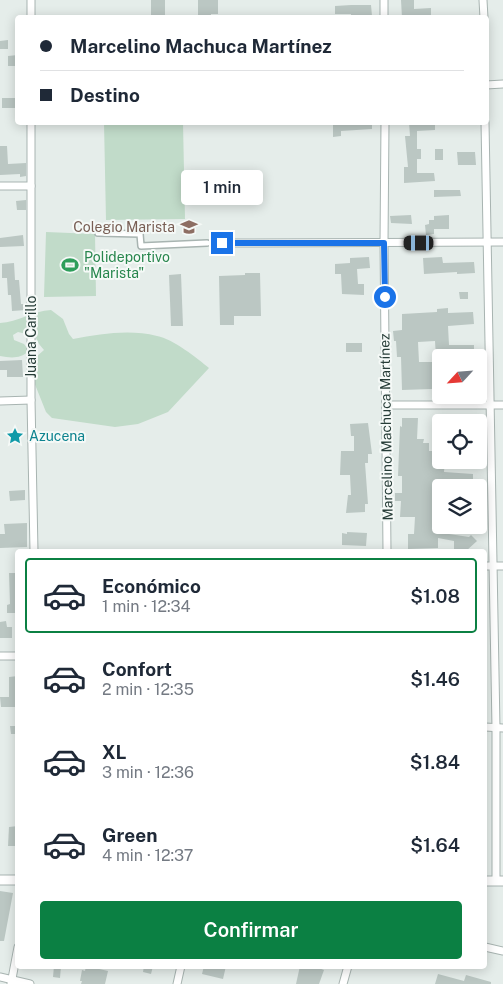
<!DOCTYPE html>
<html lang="es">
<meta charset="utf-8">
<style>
body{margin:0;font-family:"Public Sans",sans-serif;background:#f6f6f7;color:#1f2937;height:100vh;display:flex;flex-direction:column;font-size:19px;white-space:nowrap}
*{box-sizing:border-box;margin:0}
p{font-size:16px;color:#747a83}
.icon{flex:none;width:28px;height:28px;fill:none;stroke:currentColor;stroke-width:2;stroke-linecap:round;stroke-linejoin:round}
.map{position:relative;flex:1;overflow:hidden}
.side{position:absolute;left:15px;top:549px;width:472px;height:420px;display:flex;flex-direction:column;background:#fff;border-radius:5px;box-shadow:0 2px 12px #0003}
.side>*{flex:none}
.hud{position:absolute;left:15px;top:15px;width:474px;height:110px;border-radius:5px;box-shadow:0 2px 12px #0003;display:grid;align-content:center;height:110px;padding:0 25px;background:#fff}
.needle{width:32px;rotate:244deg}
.buttons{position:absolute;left:432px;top:349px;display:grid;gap:10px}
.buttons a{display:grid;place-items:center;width:55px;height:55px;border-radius:5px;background:#fff;box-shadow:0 2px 12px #0003;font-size:25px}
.end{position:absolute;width:22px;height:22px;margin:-11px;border:6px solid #1a73e8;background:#fff;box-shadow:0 0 0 2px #fff}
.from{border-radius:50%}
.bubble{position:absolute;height:35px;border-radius:5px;background:#fff;box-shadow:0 2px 12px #0003;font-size:16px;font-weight:600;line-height:35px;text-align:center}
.car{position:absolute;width:15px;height:30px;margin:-15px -8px;border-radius:6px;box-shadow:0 0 4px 1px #0007;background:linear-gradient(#222 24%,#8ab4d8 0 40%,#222 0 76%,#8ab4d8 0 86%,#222 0)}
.hud b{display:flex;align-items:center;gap:18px;height:48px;font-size:19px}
.hud b+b{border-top:1px solid #e0e1e3}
.hud i{width:12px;height:12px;background:#1f2937}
ul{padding:9px 0 0;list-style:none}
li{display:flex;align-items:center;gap:15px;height:75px;margin:0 10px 8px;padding:0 15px;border:2px solid transparent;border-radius:5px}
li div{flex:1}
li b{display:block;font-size:19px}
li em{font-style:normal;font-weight:600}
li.on{border-color:#0b8043}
li>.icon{width:45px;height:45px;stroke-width:1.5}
.primary-button{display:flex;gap:10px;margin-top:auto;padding:10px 25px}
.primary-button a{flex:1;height:58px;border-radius:5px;background:#0b8043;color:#fff;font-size:20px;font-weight:600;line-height:58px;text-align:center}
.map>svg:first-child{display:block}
</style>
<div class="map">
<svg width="503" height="984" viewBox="0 0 503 984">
<rect width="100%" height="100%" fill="#e5edea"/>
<g fill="#c1dbc9">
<path d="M104 123H183L185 219 106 220Z"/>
<path d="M46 232 95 234 96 296 44 297Z"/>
<path d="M51 310 63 319 69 334 73 339C101 334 129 329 157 336 173 339 197 358 209 368L168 412 138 424 115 427 52 418 46 412 34 382 36 357 44 350 39 344 35 336 18 332 13 335 14 340 24 344 29 351C20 359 11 358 0 356V323C18 322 33 311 51 310Z"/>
</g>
<g fill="#bbc7c3">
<rect x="151" y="0" width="14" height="18"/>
<path d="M198 0H218V14H211V18H198Z"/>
<path d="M401 0H414V9L431 8V18H402Z"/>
<path d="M351 5H371L372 16 351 18V14H335V6Z"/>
<path d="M8 40V49H0V41Z"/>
<path d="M18 55V66H8V56Z"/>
<path d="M2 98H15L16 108H2Z"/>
<path d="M333 122H372V129L341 131V136L333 137Z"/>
<path d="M409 122H435V130L417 131V149H421V159H417V173H434L435 181 404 183V167H408L405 136H410Z"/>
<path d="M0 146H7L8 164 26 163V176L20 177V174L0 175Z"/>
<rect x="435" y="149" width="8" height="11"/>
<path d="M457 152H475L476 165H458Z"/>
<path d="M434 190H460L461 196 434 197Z"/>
<path d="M26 200V210H17L16 201Z"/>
<path d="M411 215 412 224 391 223 390 216Z"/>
<path d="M449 215V229H434V234L426 235 425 225 429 224V220H434V216Z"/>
<path d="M23 235 24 246 0 247V238Z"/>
<path d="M369 257 370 268 357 269 358 284H364V295L342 294 341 274H335V264L350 263V258Z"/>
<path d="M442 257 443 263 474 262 475 273 457 274V272L424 274 423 258Z"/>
<path d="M14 263 15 280H19L21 304H25L26 310 12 311 11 295H8L7 278H2V264Z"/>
<path d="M245 273H260L261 316H234V325H220L219 276 245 275Z"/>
<path d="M181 274 183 326H171L169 275Z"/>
<path d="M459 292H468V299H460Z"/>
<path d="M448 308V313L473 312 474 324 448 326 449 345H474V358L436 357 435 341 418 342 419 362H437V374L441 377V391H432V389L402 390 401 357H397L396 341H394L393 331 402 330V314L437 312V309Z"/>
<rect x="346" y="343" width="16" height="9"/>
<path d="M22 360 23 377H7V370H0V361Z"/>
<path d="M402 418H418L417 439H424L423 443H429V451H441V460H445L444 472 473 474V488H458V484H438L437 517 441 518V525H449V534L469 537 471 535 477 541 466 551H454V541L438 538V548L408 549V534H414L415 517H400L401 501H395V493H402V476H398L400 426 402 427Z"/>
<path d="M368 423 372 454H368V463H365L368 504H365V512L346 513 348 495H351L350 475H340L341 451H354V436H351L350 424Z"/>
<path d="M25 490V500L10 501 9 491Z"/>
<path d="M27 523V547L0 548V534H5L4 524Z"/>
<path d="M347 532 367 533 366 546 342 545V533L347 534Z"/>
<path d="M9 573H18V613H7V605L10 604Z"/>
<path d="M6 621 7 627H12V638H0V622Z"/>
<path d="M18 676V707H1L0 697H9V677Z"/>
<path d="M10 726H18V734H11Z"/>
<path d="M18 826V846H8L9 827Z"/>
<path d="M0 891 13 893 4 941H0Z"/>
<path d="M54 966H61L60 978 53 977Z"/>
<path d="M86 966 108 971 105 984H81L82 981H80L82 970 85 971Z"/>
<path d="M144 966H153L151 974 143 972Z"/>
<path d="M204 966H226L223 979 202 974Z"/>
<path d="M300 966H313L324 970 319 984H296Z"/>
<path d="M438 974 464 981 466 975 491 982V984H435Z"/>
</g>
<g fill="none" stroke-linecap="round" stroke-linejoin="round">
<g stroke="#a8b4b1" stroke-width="8">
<path id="pedestrian" d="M98 233 140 234 141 246 207 243"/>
</g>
<g stroke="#a8b4b1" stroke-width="9">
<g id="minor">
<path d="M384 0V18"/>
<path d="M483 0 484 18"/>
<path d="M31 18V0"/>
<path d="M486 85 503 84"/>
<path d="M31 122V400L34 551"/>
<path d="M385 122 384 243 387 551"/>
<path d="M485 122 496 728V881"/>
<path d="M0 186H31"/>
<path d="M223 243 503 242"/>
<path d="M0 401 31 400"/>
<path d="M386 405H503"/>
<path d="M485 566H503"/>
<path d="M0 656H18"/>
<path d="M485 727 503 728"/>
<path d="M485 947 503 951"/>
<path d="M0 977 30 984"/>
<path d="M11 984 18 947"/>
<path d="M177 984 181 966"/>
<path d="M343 984 348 966"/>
</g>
</g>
<g stroke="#a8b4b1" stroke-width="11">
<g id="tertiary">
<path d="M0 880H18"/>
<path d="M485 881H503"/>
</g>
</g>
<use href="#pedestrian" stroke="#fff" stroke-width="5"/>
<use href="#minor" stroke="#fff" stroke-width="7"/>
<use href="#tertiary" stroke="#fff" stroke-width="9"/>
</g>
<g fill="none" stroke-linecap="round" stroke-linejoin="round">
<path stroke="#1a73e8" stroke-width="6" d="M222 243H384L385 297"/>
</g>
<defs>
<g id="school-bare" transform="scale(1.35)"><path d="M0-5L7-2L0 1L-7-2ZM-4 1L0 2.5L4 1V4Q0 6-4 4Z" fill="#8d6e63" stroke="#f5f9f7" stroke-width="2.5" paint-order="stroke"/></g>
<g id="stadium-bare" transform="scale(1.35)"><path d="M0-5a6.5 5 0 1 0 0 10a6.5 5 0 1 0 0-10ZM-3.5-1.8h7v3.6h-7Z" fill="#2e9e5b" stroke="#f5f9f7" stroke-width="2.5" paint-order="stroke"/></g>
<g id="sight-bare" transform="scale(1.35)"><path d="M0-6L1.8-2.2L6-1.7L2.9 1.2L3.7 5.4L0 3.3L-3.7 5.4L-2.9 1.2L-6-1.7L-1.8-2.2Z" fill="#0f9aa8" stroke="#f5f9f7" stroke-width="2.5" paint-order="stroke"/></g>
</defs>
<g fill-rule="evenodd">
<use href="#school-bare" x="189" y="227"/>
<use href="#stadium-bare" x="70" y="265"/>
<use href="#sight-bare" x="15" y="436"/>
</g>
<g text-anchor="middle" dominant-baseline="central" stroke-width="4" stroke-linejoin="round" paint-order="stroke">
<g font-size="14" fill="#785e54" stroke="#f5f9f7" text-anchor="end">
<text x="175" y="227">Colegio Marista</text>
</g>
<g font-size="14" fill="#27864d" stroke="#f5f9f7" text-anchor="start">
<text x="84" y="257">Polideportivo<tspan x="84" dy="16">"Marista"</tspan></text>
</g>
<g font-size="14" fill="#263c37" stroke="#f5f9f7">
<text transform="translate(31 337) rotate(-90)">Juana Carillo</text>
<text transform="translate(386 427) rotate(-91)">Marcelino Machuca Martínez</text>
</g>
<g font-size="14" fill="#0d838f" stroke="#f5f9f7" text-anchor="start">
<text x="29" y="436">Azucena</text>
</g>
</g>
</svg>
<div class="buttons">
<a><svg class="needle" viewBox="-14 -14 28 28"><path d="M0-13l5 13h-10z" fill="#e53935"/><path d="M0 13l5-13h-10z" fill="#747a83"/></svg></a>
<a><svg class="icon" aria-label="locate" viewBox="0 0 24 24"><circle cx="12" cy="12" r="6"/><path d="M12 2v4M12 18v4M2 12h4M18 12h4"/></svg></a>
<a><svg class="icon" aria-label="layers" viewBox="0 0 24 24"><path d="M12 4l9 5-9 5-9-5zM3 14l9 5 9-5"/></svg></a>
</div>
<i class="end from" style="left:385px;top:297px"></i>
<i class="end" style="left:222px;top:243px"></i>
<div class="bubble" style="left:181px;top:170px;width:82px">1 min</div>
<i class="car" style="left:419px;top:243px;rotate:270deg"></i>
<div class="hud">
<b><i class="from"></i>Marcelino Machuca Martínez</b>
<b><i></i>Destino</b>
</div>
<section class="side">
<ul>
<li class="on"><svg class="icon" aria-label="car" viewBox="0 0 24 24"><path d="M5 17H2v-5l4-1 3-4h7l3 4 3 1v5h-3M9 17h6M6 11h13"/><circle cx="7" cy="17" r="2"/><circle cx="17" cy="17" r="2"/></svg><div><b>Económico</b><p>1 min · 12:34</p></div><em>$1.08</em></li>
<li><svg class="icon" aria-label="car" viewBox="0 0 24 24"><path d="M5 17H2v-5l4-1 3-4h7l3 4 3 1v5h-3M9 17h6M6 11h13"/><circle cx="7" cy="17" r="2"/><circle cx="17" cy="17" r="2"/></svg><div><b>Confort</b><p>2 min · 12:35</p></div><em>$1.46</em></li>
<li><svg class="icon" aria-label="car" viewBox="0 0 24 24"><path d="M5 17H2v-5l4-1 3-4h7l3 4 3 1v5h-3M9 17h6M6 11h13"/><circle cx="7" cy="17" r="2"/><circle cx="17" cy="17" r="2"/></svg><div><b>XL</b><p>3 min · 12:36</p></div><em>$1.84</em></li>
<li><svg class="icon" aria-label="car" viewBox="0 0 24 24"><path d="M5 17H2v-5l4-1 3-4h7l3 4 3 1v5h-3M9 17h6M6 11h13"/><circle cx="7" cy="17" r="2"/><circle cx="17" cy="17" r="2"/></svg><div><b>Green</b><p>4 min · 12:37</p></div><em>$1.64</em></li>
</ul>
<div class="primary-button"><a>Confirmar</a></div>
</section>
</div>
